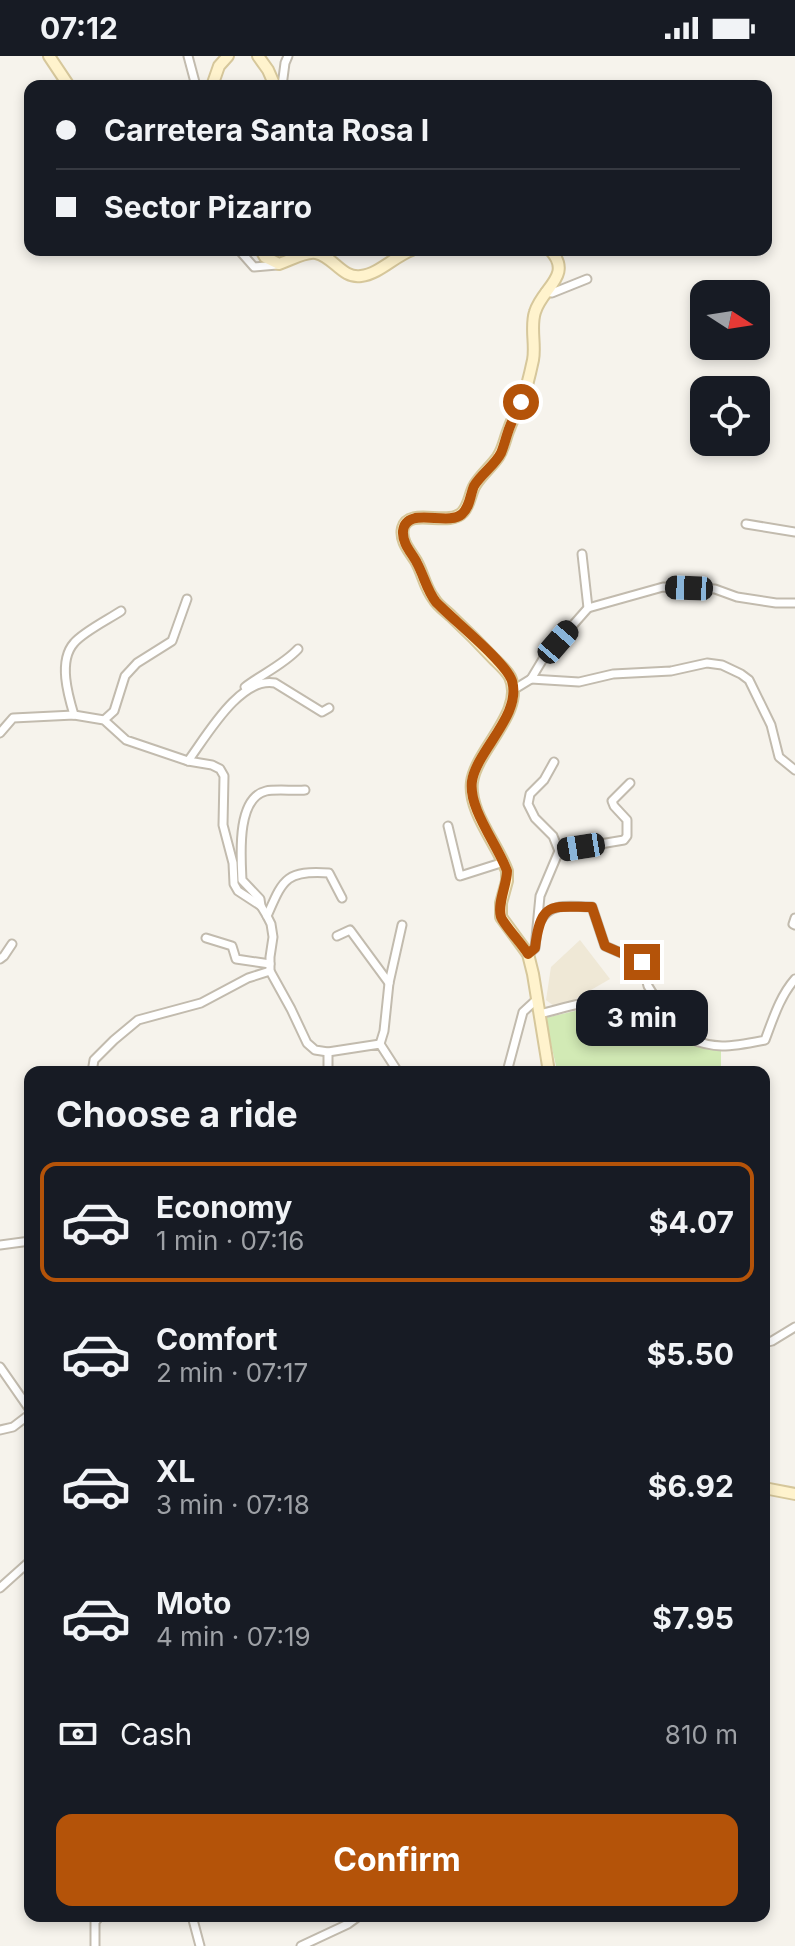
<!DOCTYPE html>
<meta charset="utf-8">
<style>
body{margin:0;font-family:Inter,sans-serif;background:#20242c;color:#f1f3f6;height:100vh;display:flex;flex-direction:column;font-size:30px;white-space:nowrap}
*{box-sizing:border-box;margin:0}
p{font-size:26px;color:#9ea1a6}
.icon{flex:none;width:44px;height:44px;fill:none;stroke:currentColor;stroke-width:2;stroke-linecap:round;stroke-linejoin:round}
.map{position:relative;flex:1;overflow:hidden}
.details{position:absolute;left:24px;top:1010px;width:746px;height:856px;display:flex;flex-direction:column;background:#171b24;border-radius:16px;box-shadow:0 4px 12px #0003}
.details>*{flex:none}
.top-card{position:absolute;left:24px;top:24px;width:748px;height:176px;border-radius:16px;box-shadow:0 4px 12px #0003;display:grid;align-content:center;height:176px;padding:0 32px;background:#171b24}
.needle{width:52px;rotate:102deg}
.tools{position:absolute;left:690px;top:224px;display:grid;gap:16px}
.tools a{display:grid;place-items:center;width:80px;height:80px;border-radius:16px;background:#171b24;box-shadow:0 4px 12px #0003;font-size:40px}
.end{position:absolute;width:36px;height:36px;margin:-18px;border:10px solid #b45309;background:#fff;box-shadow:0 0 0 4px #fff}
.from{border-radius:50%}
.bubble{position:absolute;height:56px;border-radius:16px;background:#171b24;box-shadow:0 4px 12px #0003;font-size:26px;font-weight:700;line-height:56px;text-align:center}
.car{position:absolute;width:24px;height:48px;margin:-24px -12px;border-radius:10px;box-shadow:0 0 6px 2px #0007;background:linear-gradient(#222 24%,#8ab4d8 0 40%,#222 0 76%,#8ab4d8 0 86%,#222 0)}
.top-card b{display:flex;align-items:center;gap:28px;height:76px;font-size:30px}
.top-card b+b{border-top:2px solid #363941}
.top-card i{width:20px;height:20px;background:#f1f3f6}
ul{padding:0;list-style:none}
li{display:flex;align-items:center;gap:24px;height:120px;margin:0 16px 12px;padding:0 16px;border:4px solid transparent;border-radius:16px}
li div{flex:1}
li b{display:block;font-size:30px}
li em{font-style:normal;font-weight:700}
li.on{border-color:#b45309}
li>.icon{width:72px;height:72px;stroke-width:1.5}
h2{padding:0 32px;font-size:36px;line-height:96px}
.pay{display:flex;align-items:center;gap:20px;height:88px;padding:0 32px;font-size:30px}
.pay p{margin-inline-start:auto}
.cta{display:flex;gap:16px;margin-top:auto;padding:16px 32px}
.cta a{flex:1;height:92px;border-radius:16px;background:#b45309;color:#fff;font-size:32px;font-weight:700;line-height:92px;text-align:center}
.status{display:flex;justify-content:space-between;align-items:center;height:56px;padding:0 40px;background:#171b24;direction:ltr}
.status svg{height:22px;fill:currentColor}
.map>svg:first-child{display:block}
</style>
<div class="status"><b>07:12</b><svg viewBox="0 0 49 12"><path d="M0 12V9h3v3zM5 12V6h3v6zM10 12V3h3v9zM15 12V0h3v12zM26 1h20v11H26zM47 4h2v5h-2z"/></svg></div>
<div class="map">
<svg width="795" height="1890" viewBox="0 0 795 1890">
<rect width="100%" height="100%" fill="#f6f3ec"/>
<path fill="#efe8d6" d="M580 884 610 923 570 946 554 950 546 944 551 911Z"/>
<path fill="#d2eab5" d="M608 950C644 961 685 991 721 993V1016H560L557 1014 545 962 592 951Z"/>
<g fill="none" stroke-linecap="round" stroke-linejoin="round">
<g stroke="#c2bbae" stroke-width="11">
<g id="street">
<path d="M188 0 196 30"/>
<path d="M282 30 285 7 288 0"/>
<path d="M239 194 254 211 277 209"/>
<path d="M545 236 552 237 587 223"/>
<path d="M746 468 795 476"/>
<path d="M582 498 588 552"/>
<path d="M531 623 579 626 613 618 671 615 707 607 722 609 741 618 749 624 771 669 779 701 795 714"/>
<path d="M245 631C262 618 283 609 298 593"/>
<path d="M513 634 531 623 543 603 588 552 663 531 715 533 737 541 776 547H795"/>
<path d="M74 659C68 639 58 605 74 587 83 576 109 563 121 555"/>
<path d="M104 664 114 655 125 620 137 607 172 585 187 543"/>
<path d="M0 677 13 662 74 659 104 664 126 684 188 705 212 709 220 713 224 720 223 769 233 807 234 828 238 835 261 850 267 860 271 868 273 881 270 901V915L291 953 307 987 315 994 328 996 380 988 398 1016"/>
<path d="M188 705C206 681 240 620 275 627L322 656 329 652"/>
<path d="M448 770 460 820 504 806"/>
<path d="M559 795 624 784 627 780V764L614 750 612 745 630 727"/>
<path d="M261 850 260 843 242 824C241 801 236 742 266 735 274 733 296 735 305 734"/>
<path d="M267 860C283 824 285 814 329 817L342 842"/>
<path d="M795 862 793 868 795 869"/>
<path d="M540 866C550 845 572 851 592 851L605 890 642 906 648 930 663 954 665 970"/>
<path d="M337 880 350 874 389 927"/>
<path d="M206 882 232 890 236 903 270 908"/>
<path d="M528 898 535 892 540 840 559 795 553 780 535 762 528 748 530 738 544 724 554 706"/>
<path d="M0 903 4 900 12 888"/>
<path d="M539 958C558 954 588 943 606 946 647 953 680 989 722 990 736 990 750 987 765 984 773 963 780 940 795 923"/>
<path d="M380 988 384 975 389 927 402 869"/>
<path d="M328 996V1016"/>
<path d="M92 1016 94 1004 114 984 138 964 201 947 248 922 270 915"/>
<path d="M510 1016 508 1012 523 956 536 944"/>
<path d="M0 1189 30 1185"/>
<path d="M764 1287 772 1285 795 1271"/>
<path d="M0 1311 30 1354"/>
<path d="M0 1374 13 1371 30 1358"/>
<path d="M0 1532 30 1505"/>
<path d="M192 1860 200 1890"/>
<path d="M95 1890V1866L100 1860"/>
<path d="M301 1890 348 1868 359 1860"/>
</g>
</g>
<g stroke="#d6c79b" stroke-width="14">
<g id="secondary">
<path d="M49 0 69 30"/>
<path d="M258 0 268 14 275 30"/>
<path d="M212 30 219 10 228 0"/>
<path d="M261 194 265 201 279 208C289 205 305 195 316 197 333 200 342 223 361 220 379 218 395 200 412 194"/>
<path d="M549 1016 533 918 528 898 501 861V847L507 825V815C498 789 468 755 472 726 476 694 526 655 510 621 506 614 500 609 494 603 480 588 466 574 451 560 446 555 438 550 434 543 425 532 423 517 416 505 410 495 400 485 403 472 409 450 449 472 463 456 470 448 470 437 475 429 481 419 491 411 498 401 504 392 505 382 509 373 512 363 518 355 522 345 527 332 530 318 533 304 536 289 530 271 535 256 542 232 574 219 550 194"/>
<path d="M764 1432 795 1438"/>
</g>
</g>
<use href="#street" stroke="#fff" stroke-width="7"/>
<use href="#secondary" stroke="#fff3cd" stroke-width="10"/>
</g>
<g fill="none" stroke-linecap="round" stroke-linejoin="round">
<path stroke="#b45309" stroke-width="10" d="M521 346C517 355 512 364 509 373 506 381 504 390 501 397 495 409 481 418 474 430 470 439 470 451 462 458 448 471 406 449 403 475 402 488 412 497 417 507 424 520 427 535 436 546 452 563 506 606 512 625 522 659 477 694 472 725 468 753 498 789 507 815 507 829 497 847 501 861 504 869 522 888 528 898L535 892C541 844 551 851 592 851L605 890 642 906"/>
</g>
</svg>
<div class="tools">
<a><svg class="needle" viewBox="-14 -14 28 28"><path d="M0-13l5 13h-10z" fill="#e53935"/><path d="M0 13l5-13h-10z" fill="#9ea1a6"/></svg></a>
<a><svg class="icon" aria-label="locate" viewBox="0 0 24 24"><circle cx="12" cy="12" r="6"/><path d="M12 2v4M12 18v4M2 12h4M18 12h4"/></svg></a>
</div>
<i class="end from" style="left:521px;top:346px"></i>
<i class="end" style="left:642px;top:906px"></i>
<div class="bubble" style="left:576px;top:934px;width:132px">3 min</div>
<i class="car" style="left:689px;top:532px;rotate:272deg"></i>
<i class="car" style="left:558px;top:586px;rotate:41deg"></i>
<i class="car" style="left:581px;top:791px;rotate:261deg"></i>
<div class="top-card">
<b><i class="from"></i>Carretera Santa Rosa I</b>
<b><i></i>Sector Pizarro</b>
</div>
<section class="details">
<h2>Choose a ride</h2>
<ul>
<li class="on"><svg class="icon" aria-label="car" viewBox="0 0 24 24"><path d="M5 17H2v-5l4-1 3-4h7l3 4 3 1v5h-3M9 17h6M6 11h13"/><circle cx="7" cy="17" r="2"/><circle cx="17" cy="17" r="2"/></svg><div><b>Economy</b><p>1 min · 07:16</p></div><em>$4.07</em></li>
<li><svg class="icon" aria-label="car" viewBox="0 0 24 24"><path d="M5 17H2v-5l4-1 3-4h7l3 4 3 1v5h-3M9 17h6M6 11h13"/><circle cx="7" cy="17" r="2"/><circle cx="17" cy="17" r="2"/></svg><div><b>Comfort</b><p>2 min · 07:17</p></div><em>$5.50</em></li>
<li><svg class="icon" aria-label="car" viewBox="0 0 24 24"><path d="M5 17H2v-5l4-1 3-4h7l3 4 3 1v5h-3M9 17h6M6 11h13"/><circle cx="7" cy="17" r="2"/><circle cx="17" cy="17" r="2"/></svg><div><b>XL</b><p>3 min · 07:18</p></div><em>$6.92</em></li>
<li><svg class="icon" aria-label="car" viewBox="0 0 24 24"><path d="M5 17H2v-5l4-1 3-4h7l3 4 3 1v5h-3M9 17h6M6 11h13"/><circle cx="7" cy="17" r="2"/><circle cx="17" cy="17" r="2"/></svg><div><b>Moto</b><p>4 min · 07:19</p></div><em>$7.95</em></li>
</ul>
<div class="pay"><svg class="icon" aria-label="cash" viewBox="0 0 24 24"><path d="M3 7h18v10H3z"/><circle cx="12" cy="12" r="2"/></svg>Cash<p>810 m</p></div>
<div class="cta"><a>Confirm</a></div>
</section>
</div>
